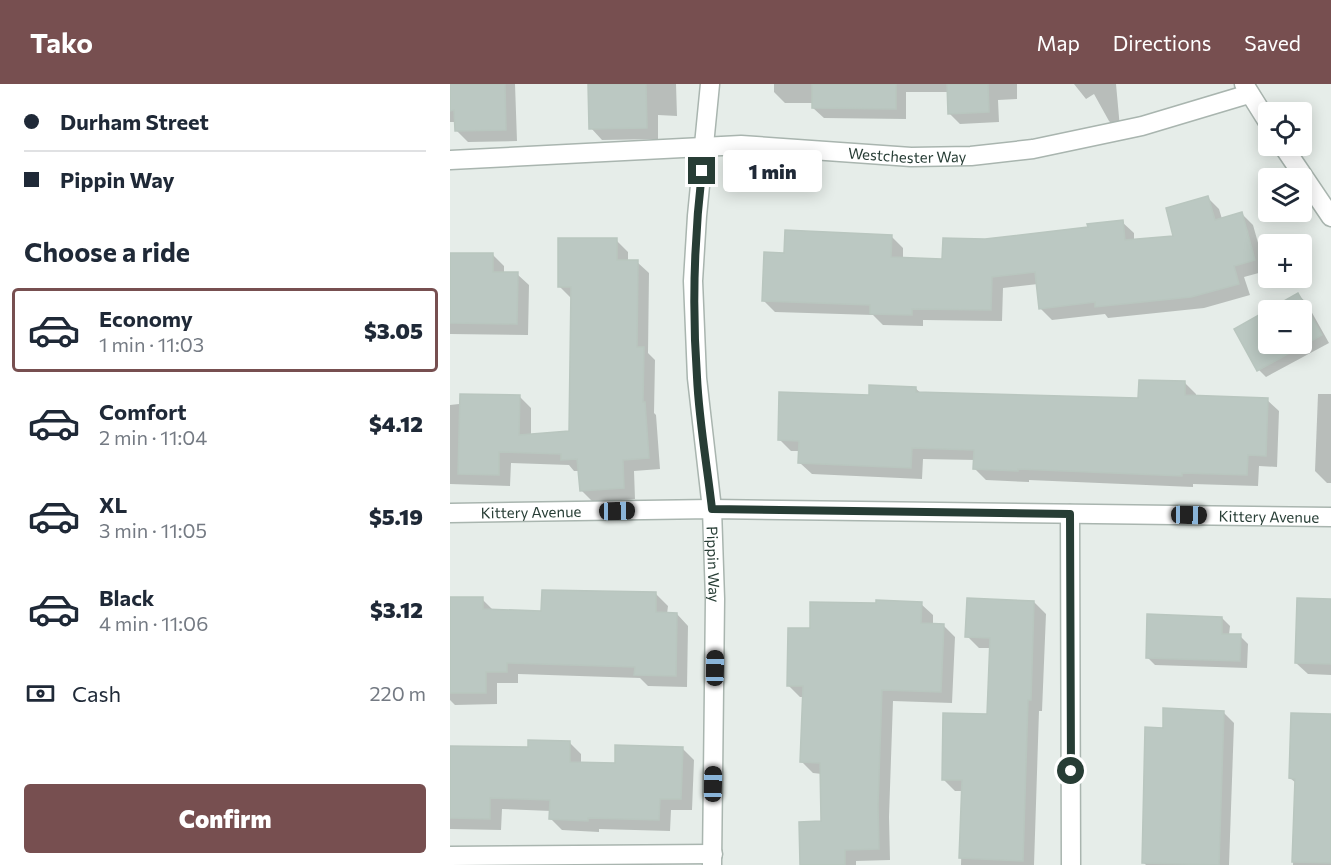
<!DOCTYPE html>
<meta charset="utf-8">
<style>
body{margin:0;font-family:Commissioner,sans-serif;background:#f6f6f7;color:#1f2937;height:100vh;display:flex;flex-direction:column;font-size:22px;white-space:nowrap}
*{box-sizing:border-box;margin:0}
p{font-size:20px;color:#747a83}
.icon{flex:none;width:33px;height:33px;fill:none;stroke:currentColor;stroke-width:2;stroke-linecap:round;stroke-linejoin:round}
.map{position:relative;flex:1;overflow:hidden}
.details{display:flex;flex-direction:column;background:#fff;width:450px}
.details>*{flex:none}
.guide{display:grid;align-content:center;height:132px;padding:0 24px;background:#fff}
.controls{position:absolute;left:808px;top:18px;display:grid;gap:12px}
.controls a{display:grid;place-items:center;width:54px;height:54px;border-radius:6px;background:#fff;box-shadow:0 3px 15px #0003;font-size:30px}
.end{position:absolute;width:27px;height:27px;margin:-14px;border:8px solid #273d35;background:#fff;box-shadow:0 0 0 3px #fff}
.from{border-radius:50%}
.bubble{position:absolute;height:42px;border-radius:6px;background:#fff;box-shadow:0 3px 15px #0003;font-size:20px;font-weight:800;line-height:42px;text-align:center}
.car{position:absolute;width:18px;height:36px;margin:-18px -9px;border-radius:8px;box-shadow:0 0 4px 2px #0007;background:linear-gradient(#222 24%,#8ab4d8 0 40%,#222 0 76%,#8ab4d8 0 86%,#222 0)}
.guide b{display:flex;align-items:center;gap:21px;height:57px;font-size:22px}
.guide b+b{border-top:2px solid #e0e1e3}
.guide i{width:15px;height:15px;background:#1f2937}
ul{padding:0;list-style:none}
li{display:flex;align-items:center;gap:18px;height:84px;margin:0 12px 9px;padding:0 12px;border:3px solid transparent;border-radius:6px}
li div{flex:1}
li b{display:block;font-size:22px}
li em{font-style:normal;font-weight:800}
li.active{border-color:#774f50}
li>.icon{width:54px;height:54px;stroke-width:1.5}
h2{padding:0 24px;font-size:27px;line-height:72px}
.pay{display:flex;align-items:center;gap:15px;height:66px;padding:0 24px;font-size:22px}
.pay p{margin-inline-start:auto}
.action{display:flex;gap:12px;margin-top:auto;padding:12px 24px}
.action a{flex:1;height:69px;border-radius:6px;background:#774f50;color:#fff;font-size:24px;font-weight:800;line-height:69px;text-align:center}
header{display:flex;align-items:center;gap:36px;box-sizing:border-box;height:84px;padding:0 30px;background:#774f50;color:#fff}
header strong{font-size:28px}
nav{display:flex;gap:33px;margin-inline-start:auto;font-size:21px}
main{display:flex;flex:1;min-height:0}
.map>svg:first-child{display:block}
</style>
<header>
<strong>Tako</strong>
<nav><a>Map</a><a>Directions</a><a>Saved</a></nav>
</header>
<main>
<section class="details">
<div class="guide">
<b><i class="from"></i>Durham Street</b>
<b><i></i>Pippin Way</b>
</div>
<h2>Choose a ride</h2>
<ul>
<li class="active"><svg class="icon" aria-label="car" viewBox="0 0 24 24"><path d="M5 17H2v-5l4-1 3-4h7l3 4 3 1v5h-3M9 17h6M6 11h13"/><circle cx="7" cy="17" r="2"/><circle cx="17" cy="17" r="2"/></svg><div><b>Economy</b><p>1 min · 11:03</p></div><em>$3.05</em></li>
<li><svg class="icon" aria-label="car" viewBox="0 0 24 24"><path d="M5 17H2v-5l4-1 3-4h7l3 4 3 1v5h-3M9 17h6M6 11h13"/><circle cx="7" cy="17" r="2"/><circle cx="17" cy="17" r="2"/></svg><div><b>Comfort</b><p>2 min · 11:04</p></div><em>$4.12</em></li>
<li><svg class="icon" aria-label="car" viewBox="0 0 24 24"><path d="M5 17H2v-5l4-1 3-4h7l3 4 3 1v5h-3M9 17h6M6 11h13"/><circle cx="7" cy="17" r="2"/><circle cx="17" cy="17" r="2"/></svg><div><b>XL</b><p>3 min · 11:05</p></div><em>$5.19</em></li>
<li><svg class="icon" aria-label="car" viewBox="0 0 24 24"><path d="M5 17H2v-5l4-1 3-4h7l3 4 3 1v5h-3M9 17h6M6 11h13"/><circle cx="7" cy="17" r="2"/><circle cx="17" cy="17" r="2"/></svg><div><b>Black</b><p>4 min · 11:06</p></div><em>$3.12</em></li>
</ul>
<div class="pay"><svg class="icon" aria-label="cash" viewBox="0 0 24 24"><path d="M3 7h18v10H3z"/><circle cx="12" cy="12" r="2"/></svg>Cash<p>220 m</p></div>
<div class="action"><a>Confirm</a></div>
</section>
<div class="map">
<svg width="881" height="781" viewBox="0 0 881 781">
<rect width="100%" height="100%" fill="#e6ede9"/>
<g fill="#0003">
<path d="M0 0H65L67 57 18 58 6 46V38H0Z"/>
<path d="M140 0H226L227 32 208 31V55L152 56 141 44Z"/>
<path d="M324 0H567V15L548 16 549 38 510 40 499 29 498 8H456V35L374 34 363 24V19H335L324 8Z"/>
<path d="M624 0H666L670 44 667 45 659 37 644 10 636 15Z"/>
<path d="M758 114 769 125 772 135 792 130 803 141 816 187 794 193 800 211 754 224 658 234 655 230 602 236 590 224 588 200 553 204 552 237 473 236V242L433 241 423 231 325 228 313 216 336 170 441 152 453 164V175L494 177 535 156 639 144 672 138 684 149V157L725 153Z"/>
<path d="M166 156 178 168V178H187L199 189 198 269 205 276 204 329 206 331 210 385 184 387 185 415 143 418 131 406 130 387H124L119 381 61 379 60 402 0 400V321L70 313 81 324V351L120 349 121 214 109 202Z"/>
<path d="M43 171 54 182V190H67L79 201 78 251 0 250V178Z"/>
<path d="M848 211 856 218 879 259 816 293 809 286 819 227V260H852V226H819Z"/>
<path d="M735 299 746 310V313L817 316 829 327 827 383 809 382 808 402 743 400V403L579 396V398L536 396 525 385V376L473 375 472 395 362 390 350 379V367H341L329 355 420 313 465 304 472 310 690 316Z"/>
<path d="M868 310H881V399H877L865 387Z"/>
<path d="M206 510 218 522 217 530H227L238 542 237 603 198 602 190 594 68 590V599H47V620L5 621 0 616V514L32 515 44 527 93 528Z"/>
<path d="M881 516V591L858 590 846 579Z"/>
<path d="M584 518 596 530 592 627H589L584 781H511L513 707H505L493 695 539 632 541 564H529L517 552Z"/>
<path d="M471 520 483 531V541H493L505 553 502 619 443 617 439 733 440 776 406 777V781H350L372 739V690L363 689 352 678 354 613H350L338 601 361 546Z"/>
<path d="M772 534 780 542 779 551 790 552 798 560 797 584 705 581 697 573Z"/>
<path d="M773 628 784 639 779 781H696L694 779 714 646Z"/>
<path d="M881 632V781H843L846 699 840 694Z"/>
<path d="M120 659 131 670V680L166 681 232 664 244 676 242 726H221L220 747 149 745V748L112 746 101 735V727L52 725 51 746 0 745V663L79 665Z"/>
</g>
<g fill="#bbc8c2" stroke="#b9c6bf" stroke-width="1.5" fill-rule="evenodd">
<path d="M0 0H55L56 46 5 47 4 26 0 27Z"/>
<path d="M138 0H196L197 44 139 45Z"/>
<path d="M362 0H446V25L362 24Z"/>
<path d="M497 0H538L539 28 498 30Z"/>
<path d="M758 112 765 136 792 128 805 176 784 182 789 200 741 213 645 223V218L589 225 585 188 542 193 541 226 462 225V231L420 230V221L312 217 314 168 334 169 335 146 442 151 441 173 492 175 493 154 535 155 638 143 637 140 673 136 675 156 723 152 716 124Z"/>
<path d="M108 154H167V176H188L187 263H194L193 318H195L199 374 173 376 174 404 130 407 127 375 111 376V370L49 368V391L8 390 10 310 70 311 69 351 119 347 121 203H108Z"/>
<path d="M0 169H43V188H68L67 240 0 239Z"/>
<path d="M848 209 872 251 807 287 784 245ZM819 226H852V260H819Z"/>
<path d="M689 296 735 297V311L818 314 816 372 798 371 797 391 732 389V392L568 385V387L523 385 524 366 462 364 461 384 348 379 349 357 328 356 329 308 419 311V301L466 303V308L688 314Z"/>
<path d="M92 506 206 508V528L227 529 226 592 184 591 185 583 57 579V588H36V609H0V513H33V525L91 527Z"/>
<path d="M517 514 584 517 581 616H578L573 777 509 774 512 696H492L493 629 537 630 540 554 515 553Z"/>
<path d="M847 514 881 515V580L845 579Z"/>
<path d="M426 516 472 518 471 539 494 540 491 608 432 606 428 721 429 765 395 766V781H350L349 738 371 737 370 679 350 678 353 602H337L338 544H360V518L426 519Z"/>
<path d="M697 530 772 533V550H791L790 577 696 574Z"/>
<path d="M713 624 774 627 769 781 692 779 695 643 713 644Z"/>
<path d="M841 629 881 630V779L842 778 845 695 839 694Z"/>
<path d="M78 656 120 657V678L165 679V661L233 663 231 715H210L209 736 138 734V737L99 735 100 716 40 714V735L0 734V662L78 663Z"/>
</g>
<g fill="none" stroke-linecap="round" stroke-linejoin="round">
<g stroke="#a9b5af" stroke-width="21">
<g id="minor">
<path id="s1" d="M260 0 247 132 243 197 247 294 262 425 265 515 262 781"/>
<path d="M794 0 819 40"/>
<path d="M833 62 881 133"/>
<path id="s2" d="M0 76 291 61 461 73 521 72 583 65 692 42 799 10"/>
<path id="s3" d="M0 429 262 425 881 433"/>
<path d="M620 430 621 781"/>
<path d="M0 772 263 770"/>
</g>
</g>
<use href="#minor" stroke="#fff" stroke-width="18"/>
</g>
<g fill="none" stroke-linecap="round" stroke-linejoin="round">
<path stroke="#273d35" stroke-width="8" d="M252 87C244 156 242 224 247 293 249 337 257 381 262 425L620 430 621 687"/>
</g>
<g text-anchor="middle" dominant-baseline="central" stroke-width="4.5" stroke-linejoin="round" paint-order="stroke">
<g font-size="15" fill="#273d35" stroke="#f6faf7">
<text stroke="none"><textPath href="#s2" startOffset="458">Westchester Way</textPath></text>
<text stroke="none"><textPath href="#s3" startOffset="81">Kittery Avenue</textPath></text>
<text stroke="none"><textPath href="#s3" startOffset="819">Kittery Avenue</textPath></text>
<text stroke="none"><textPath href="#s1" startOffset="482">Pippin Way</textPath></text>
</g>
</g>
</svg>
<div class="controls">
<a><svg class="icon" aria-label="locate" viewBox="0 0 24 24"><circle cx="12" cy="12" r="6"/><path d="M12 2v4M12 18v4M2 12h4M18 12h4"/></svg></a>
<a><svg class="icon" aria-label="layers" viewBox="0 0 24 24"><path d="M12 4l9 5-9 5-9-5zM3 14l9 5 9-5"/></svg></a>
<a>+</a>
<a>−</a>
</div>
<i class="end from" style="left:621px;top:687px"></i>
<i class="end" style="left:252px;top:87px"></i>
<div class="bubble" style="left:273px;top:66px;width:99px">1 min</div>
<i class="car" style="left:167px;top:427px;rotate:89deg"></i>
<i class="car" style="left:739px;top:431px;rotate:91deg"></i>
<i class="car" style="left:265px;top:584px;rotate:1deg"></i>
<i class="car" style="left:263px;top:700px;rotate:1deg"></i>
</div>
</main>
